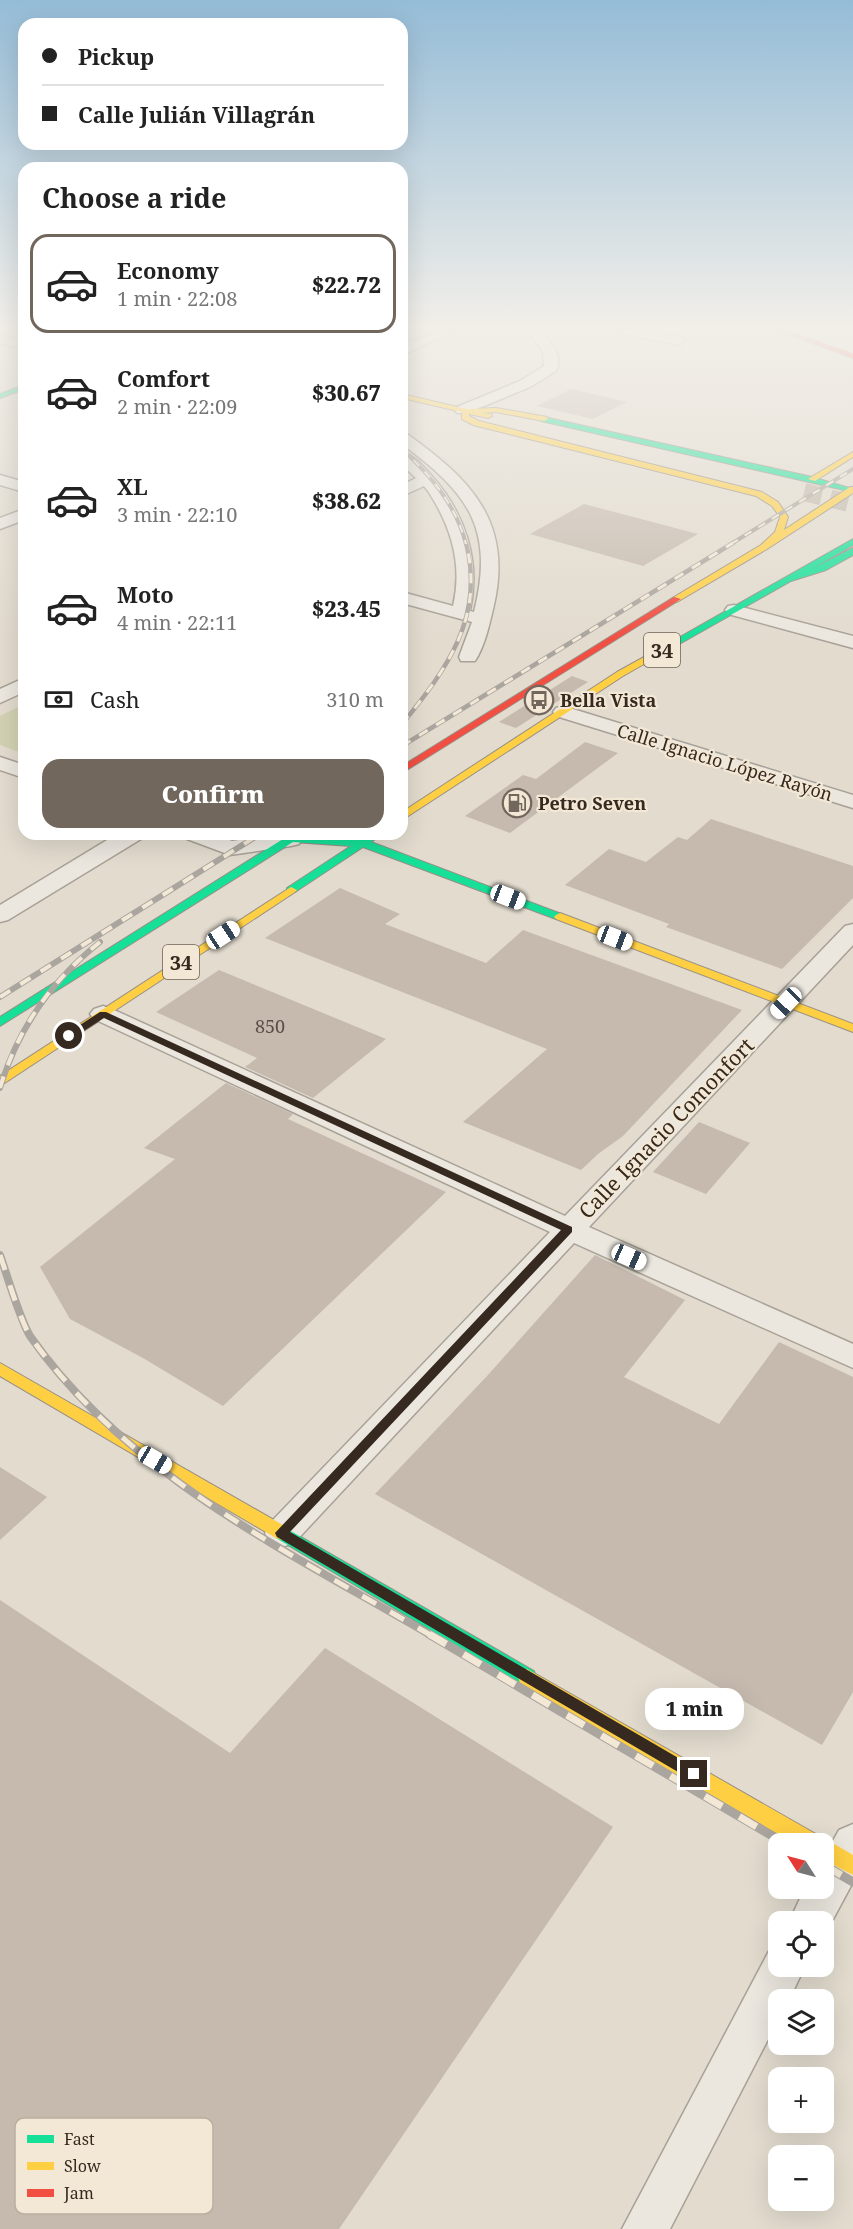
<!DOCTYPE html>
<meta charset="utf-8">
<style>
body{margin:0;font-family:"Noto Serif",serif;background:#f2f2f2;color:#222;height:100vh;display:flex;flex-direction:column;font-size:22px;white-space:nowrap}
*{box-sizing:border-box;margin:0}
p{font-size:20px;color:#767676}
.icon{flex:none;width:33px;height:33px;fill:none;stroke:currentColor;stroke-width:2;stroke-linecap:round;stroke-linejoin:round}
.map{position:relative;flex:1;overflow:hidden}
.panel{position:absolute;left:18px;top:162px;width:390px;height:678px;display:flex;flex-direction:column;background:#fff;border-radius:18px;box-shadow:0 6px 24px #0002}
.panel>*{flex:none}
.top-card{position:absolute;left:18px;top:18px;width:390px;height:132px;border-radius:18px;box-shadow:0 6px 24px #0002;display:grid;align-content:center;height:132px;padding:0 24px;background:#fff}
.needle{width:39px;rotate:306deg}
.controls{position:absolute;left:768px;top:1833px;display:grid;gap:12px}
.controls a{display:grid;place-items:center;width:66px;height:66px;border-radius:12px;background:#fff;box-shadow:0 6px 24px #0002;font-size:30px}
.end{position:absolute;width:27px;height:27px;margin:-14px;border:8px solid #362920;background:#fff;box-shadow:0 0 0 3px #fff}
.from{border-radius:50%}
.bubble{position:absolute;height:42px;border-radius:18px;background:#fff;box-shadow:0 6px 24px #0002;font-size:20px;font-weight:800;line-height:42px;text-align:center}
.car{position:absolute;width:18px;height:36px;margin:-18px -9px;border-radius:8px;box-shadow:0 0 4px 2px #0007;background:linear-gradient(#fff 24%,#345 0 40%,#fff 0 76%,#345 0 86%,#fff 0)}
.top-card b{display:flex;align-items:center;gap:21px;height:57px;font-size:22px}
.top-card b+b{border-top:2px solid #e0e0e0}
.top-card i{width:15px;height:15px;background:#222}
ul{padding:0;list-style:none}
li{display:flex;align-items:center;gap:18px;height:99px;margin:0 12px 9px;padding:0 12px;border:3px solid transparent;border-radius:18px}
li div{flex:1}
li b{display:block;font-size:22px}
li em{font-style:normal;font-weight:800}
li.active{border-color:#72675d}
li>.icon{width:54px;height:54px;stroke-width:1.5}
h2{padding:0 24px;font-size:27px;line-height:72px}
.pay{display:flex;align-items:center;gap:15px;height:66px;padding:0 24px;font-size:22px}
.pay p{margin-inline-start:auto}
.cta{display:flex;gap:12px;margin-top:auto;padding:12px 24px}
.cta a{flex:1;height:69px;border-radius:18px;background:#72675d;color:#fff;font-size:24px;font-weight:800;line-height:69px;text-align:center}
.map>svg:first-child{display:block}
</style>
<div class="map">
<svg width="853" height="2229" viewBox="0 0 853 2229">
<rect width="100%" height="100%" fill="#e2dbce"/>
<path fill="#d2d1b2" d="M18 707 24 709V754L0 745V716Z"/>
<g fill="#c6baaf">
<path d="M571 389 627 402 593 419 537 406Z"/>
<path d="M584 504 698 534 643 566 530 534Z"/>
<path d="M572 676 588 682 516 728 499 722Z"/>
<path d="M585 742 618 753 510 833 465 816 523 775 536 779Z"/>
<path d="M711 819 853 866V898L782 969 666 927 669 924 565 885 609 849 646 862 678 837 687 840Z"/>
<path d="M340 888 400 914 385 924 486 963 523 930 742 1010 623 1136 598 1154 581 1170 463 1122 547 1049 265 938Z"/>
<path d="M219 970 386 1039 313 1098 245 1067 257 1058 156 1012Z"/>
<path d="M226 1083 293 1114 288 1119 446 1192 223 1406 143 1358 70 1319 40 1267 175 1159 144 1148Z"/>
<path d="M699 1122 750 1143 706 1194 653 1172Z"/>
<path d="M595 1255 685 1300 624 1377 719 1424 779 1342 853 1377V1692L822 1745 375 1494 488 1375Z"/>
<path d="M0 1467 47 1497 0 1540Z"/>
<path d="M0 1600 230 1753 325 1648 613 1827 339 2229H0Z"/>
</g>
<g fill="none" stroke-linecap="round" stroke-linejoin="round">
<path stroke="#c0b7ab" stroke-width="18" stroke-dasharray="18 9" stroke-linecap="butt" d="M804 492 853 504"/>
<g stroke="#a8a197" stroke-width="3">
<g id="street">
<path d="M440 330H458L402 355V346Z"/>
<path d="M526 330H539C550 341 564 355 556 371L530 387 467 413H457L455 410 457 407 520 381 544 366 543 351Z"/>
<path d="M615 330H642L684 338 686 341 679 345 622 334Z"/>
<path d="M0 335 24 341V349L0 343Z"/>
<path d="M402 433 407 434C470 479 513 521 494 605 490 622 485 646 475 661H461L459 657 472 622 402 603V592L453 606C463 564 451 526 428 491L424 486 402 496V485L416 478 402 465V452C413 455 423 466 431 475 465 513 481 560 470 611L474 612C495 528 468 493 402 444Z"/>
<path d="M0 475 24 482V492L0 485Z"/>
<path d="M24 509V520L0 529V518Z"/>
<path d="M734 605 853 636V648L728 614 725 610 728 606Z"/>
<path d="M24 678V692L0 703V689Z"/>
<path d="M563 706 853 795V808L556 716 553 712 556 708Z"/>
<path d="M0 757 24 765V778L0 770Z"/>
<path d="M117 834H144L141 839 8 920 0 922V905Z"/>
<path d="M184 834H215L232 841 280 834H298L302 839 299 844 291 846 230 855 187 839Z"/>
<path d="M853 924V945L589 1227 853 1344V1368L574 1243 294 1543 282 1547 270 1543 265 1533 270 1523 550 1232 94 1019 90 1014 94 1009 103 1006 112 1009 565 1216 845 926Z"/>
<path d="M853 1824V1882L824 1936V1922H789L805 1888H824V1857L839 1830Z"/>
<path d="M778 1948V1966H805L789 2000H778V2020L670 2229H622L769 1951Z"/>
</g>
</g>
<g stroke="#979087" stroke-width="2">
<g id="fast">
<path d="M24 385V389L0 398V394Z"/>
<path d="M544 417 812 477 853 489V492L541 421 540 419Z"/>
<path d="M853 539V545L812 569 853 548V555L826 570 791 581 658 656 650 654Z"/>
<path d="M291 834 360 840 369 834H382L371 842 564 915 566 917 564 919H556L363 847 295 892H287V888L351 846 293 842 0 1026V1017Z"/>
<path d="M282 1526 534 1671 536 1677 534 1683 527 1685 520 1683 276 1538 273 1533 276 1528Z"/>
</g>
</g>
<g stroke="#979087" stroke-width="2">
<g id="slow">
<path d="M402 394 466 409 496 408 547 417 548 419 544 421 496 412 483 413 491 414 492 416 488 418 469 414V416L479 421 762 492 778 502 788 517 784 530 850 487H853V493L767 549 677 602 673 599 674 597 761 545 775 532 780 517 772 506 756 496 473 425 462 419V412L402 398Z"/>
<path d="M853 452V457L815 481 808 479Z"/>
<path d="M655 651 660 654 658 656 623 676 402 820V812L617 672Z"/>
<path d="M291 887 297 890 295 892 0 1086V1076Z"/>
<path d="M560 913 853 1024V1032L556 919 554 917 556 915Z"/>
<path d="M0 1363 288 1528 291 1533 288 1538 282 1540 276 1538 0 1376Z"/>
<path d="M527 1669 821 1837 822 1840 831 1842 853 1855V1875L824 1860V1844H795L520 1683 518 1677 520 1671Z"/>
</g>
</g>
<g stroke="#979087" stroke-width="2">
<g id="jam">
<path d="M776 330H785L853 354V358Z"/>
<path d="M674 597 681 599 402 773V766Z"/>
</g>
</g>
<use href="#street" fill="#ebe7df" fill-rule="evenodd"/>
<use href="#fast" fill="#16e098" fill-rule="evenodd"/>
<use href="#slow" fill="#ffcf43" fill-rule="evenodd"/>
<use href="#jam" fill="#f24e42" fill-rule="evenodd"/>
<g stroke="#aba59f" stroke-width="4">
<g id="rail-far4">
<path d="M402 449C431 476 456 505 466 544"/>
<path d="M731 544 853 469"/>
</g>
</g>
<g stroke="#aba59f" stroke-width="4.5">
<g id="rail-far3">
<path d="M402 724C447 669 485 617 466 543"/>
<path d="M402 746 733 543"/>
</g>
</g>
<g stroke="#aba59f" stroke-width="6">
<g id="rail-far2">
<path d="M0 997 260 834"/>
<path d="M0 1088C18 1028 51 981 100 942"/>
</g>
</g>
<g stroke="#aba59f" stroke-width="8">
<path id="rail-far1" d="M0 1255C7 1275 20 1320 30 1336 128 1476 289 1552 432 1636"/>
</g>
<g stroke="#aba59f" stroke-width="9">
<g id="rail">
<path d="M429 1634 786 1844"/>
<path d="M824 1865 853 1882"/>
</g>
</g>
<use href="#rail-far4" stroke="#f2e8d5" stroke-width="2" stroke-dasharray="8" stroke-linecap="butt"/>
<use href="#rail-far3" stroke="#f2e8d5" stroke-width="3" stroke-dasharray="10" stroke-linecap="butt"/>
<use href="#rail-far2" stroke="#f2e8d5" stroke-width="4" stroke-dasharray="12" stroke-linecap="butt"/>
<use href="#rail-far1" stroke="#f2e8d5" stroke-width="5" stroke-dasharray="16" stroke-linecap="butt"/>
<use href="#rail" stroke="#f2e8d5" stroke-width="7" stroke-dasharray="20" stroke-linecap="butt"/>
</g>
<linearGradient id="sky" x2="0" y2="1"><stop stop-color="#95bcd7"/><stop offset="0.51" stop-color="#f2efe9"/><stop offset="1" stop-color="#f2efe9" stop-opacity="0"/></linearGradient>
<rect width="853" height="642" fill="url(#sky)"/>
<path fill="#362920" d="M100 1012H106L572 1227V1232L290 1532 699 1770 701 1774 699 1779 694 1780 690 1779 277 1537 275 1533 561 1230 104 1018 73 1038H66V1034Z"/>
<defs>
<g id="bus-ring" transform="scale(1.5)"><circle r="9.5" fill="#f2e8d5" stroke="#72675d" stroke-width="1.5"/><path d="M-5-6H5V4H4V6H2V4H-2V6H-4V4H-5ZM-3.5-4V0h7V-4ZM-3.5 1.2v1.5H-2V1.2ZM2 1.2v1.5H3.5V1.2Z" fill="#72675d"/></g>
<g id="fuel-ring" transform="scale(1.5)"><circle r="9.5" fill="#f2e8d5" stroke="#72675d" stroke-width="1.5"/><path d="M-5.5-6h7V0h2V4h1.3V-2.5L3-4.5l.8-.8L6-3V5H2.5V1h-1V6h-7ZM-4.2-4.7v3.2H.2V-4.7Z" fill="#72675d"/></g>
</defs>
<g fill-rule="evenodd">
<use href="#bus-ring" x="539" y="700"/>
<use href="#fuel-ring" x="517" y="803"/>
</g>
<g text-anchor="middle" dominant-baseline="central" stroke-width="4.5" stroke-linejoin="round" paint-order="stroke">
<g font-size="18" font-weight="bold" fill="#362920" stroke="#f2e8d5" text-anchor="start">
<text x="560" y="700">Bella Vista</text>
<text x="538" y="803">Petro Seven</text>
</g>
<g font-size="18" fill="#362920" stroke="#f2e8d5">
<text transform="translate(725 762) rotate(17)">Calle Ignacio López Rayón</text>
</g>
<g font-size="18" fill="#5a4d44">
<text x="270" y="1026">850</text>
</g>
<g fill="#f2e8d5" stroke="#6e6256" stroke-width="1.5">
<rect x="644" y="633" width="36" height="34" rx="4.5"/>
<rect x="163" y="945" width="36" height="34" rx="4.5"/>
</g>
<g font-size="20" font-weight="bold" fill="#362920">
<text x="662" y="650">34</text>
<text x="181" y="962">34</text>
</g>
<g font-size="21" fill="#362920" stroke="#f2e8d5">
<text transform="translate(666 1128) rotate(-46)">Calle Ignacio Comonfort</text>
</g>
</g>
<rect x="15" y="2118" width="198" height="96" rx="9" fill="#f2e8d5" stroke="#baaf9f" stroke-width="1.5"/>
<rect x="27" y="2135" width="27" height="8" fill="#16e098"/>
<rect x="27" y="2162" width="27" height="8" fill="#ffcf43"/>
<rect x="27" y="2189" width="27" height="8" fill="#f24e42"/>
<g font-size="16" fill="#362920">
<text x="64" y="2145">Fast</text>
<text x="64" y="2172">Slow</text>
<text x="64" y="2199">Jam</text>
</g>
</svg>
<div class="controls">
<a><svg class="needle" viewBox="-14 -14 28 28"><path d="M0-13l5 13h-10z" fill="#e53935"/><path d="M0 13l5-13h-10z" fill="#767676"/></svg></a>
<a><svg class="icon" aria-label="locate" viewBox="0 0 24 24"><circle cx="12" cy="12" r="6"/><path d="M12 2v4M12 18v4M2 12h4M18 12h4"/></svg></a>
<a><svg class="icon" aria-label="layers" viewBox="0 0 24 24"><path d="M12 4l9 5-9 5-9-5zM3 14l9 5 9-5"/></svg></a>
<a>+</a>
<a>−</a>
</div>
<i class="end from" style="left:69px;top:1036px"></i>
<i class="end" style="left:694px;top:1774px"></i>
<div class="bubble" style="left:645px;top:1688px;width:99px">1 min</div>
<i class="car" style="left:508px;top:897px;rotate:111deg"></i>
<i class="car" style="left:223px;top:935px;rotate:57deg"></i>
<i class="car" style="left:615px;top:938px;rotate:111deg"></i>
<i class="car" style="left:786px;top:1003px;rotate:224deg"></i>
<i class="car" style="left:629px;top:1257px;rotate:114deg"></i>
<i class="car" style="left:155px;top:1460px;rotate:120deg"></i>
<div class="top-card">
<b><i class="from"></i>Pickup</b>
<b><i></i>Calle Julián Villagrán</b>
</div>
<section class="panel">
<h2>Choose a ride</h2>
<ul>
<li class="active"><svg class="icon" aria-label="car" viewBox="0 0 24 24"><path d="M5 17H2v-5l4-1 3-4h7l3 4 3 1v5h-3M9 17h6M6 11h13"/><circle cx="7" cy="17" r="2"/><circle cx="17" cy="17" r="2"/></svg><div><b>Economy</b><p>1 min · 22:08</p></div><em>$22.72</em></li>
<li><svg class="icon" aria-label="car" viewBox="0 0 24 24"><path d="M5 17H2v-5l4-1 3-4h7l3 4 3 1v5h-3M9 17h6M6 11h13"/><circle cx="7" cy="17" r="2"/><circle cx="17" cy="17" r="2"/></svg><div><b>Comfort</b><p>2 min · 22:09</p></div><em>$30.67</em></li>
<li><svg class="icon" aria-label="car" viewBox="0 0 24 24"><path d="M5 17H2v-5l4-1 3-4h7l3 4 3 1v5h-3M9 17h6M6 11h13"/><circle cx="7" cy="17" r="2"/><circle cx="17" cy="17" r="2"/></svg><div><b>XL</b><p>3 min · 22:10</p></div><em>$38.62</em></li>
<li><svg class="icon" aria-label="car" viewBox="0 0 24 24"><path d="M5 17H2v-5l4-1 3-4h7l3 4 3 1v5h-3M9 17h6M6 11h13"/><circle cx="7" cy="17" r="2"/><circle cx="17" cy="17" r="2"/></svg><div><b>Moto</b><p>4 min · 22:11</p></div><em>$23.45</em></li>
</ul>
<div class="pay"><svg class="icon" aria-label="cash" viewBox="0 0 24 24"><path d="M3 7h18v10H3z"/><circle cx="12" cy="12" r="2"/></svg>Cash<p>310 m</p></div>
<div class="cta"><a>Confirm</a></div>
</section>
</div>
